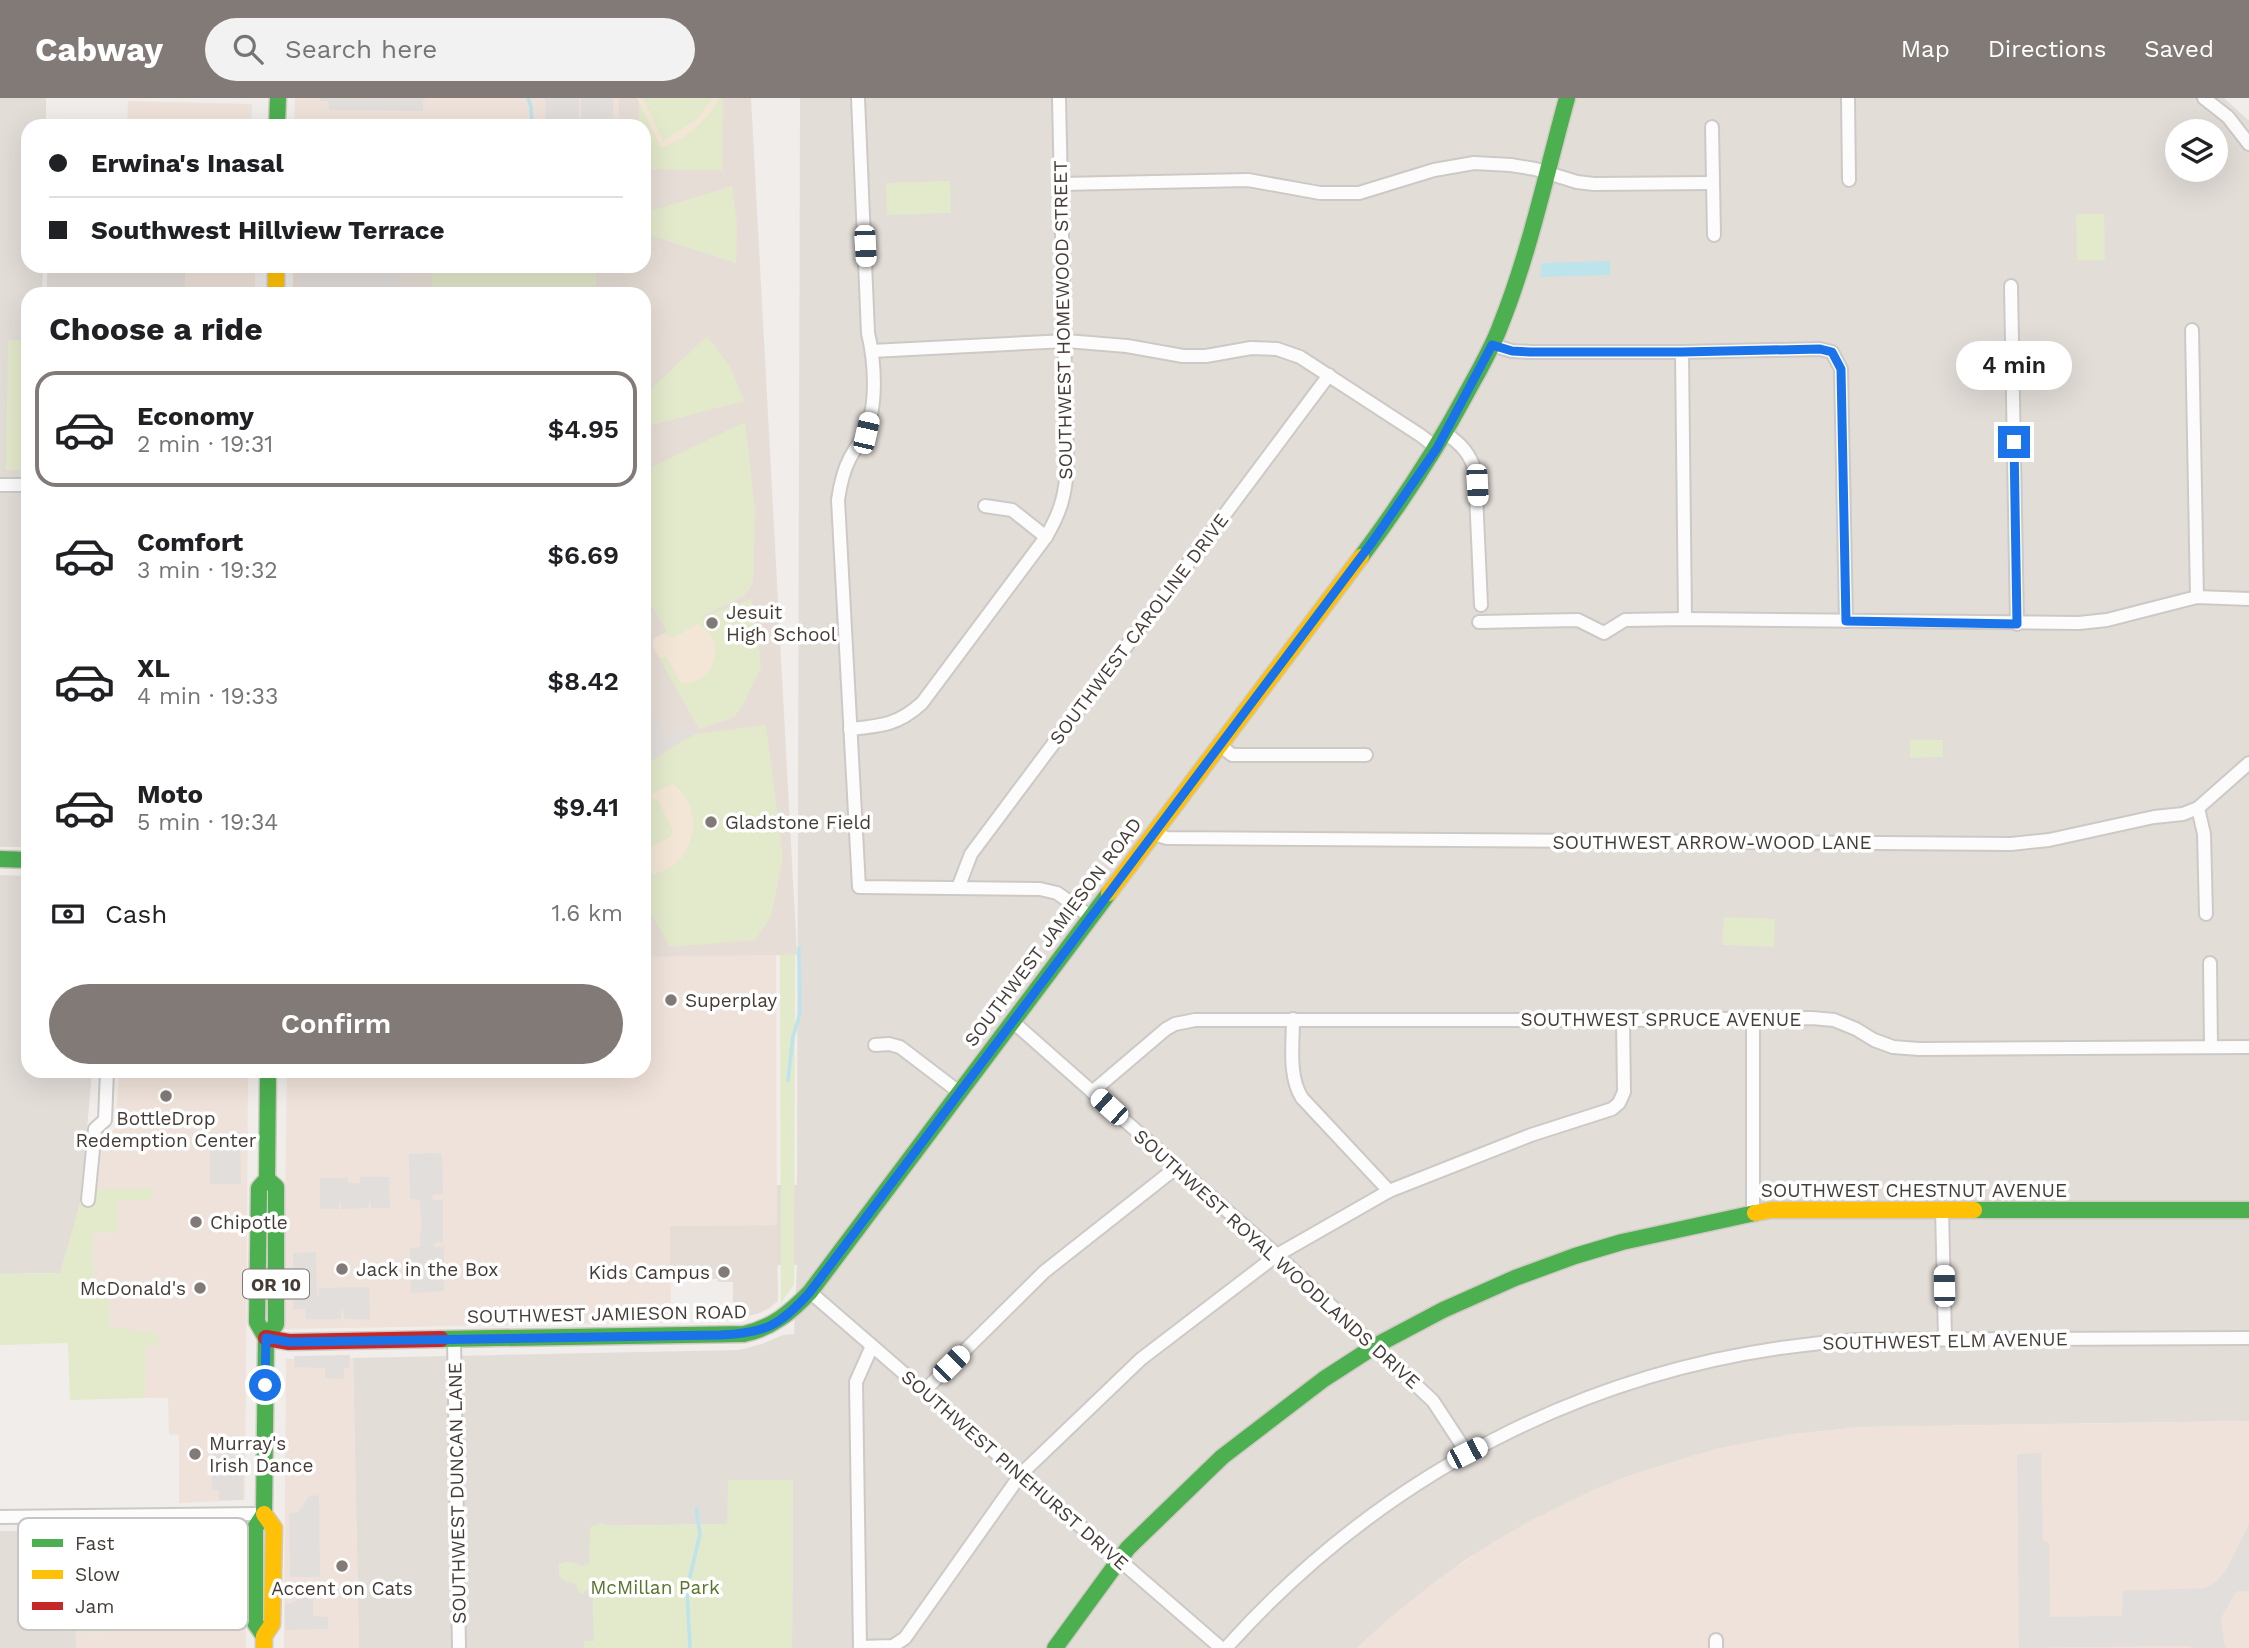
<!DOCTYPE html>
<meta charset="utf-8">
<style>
body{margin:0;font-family:"Work Sans",sans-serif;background:#f2f2f2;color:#202124;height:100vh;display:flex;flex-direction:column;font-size:26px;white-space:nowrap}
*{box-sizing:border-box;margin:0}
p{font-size:23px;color:#757577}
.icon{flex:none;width:38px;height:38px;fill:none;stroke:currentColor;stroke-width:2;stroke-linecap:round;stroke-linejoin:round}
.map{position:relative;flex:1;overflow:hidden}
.panel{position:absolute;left:21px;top:189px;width:630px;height:791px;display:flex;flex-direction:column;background:#fff;border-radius:21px;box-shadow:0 7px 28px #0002}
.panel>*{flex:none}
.top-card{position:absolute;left:21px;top:21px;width:630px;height:154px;border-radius:21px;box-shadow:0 7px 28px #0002;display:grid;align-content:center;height:154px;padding:0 28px;background:#fff}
.buttons{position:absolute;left:2165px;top:21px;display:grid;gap:14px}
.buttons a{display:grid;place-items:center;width:63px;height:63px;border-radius:50%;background:#fff;box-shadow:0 7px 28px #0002;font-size:35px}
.end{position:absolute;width:32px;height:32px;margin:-16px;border:9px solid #1a73e8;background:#fff;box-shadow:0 0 0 4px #fff}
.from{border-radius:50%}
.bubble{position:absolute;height:49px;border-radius:24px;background:#fff;box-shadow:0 7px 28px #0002;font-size:23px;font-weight:600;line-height:49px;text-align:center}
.car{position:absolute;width:21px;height:42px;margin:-21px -10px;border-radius:9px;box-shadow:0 0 5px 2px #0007;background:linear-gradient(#fff 24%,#345 0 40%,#fff 0 76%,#345 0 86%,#fff 0)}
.top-card b{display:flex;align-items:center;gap:24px;height:66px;font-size:26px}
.top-card b+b{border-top:2px solid #e0e0e0}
.top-card i{width:18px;height:18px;background:#202124}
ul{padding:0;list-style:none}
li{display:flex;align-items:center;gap:21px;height:116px;margin:0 14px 10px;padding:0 14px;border:4px solid transparent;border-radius:21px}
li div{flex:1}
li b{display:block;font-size:26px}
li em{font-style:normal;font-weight:600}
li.active{border-color:#827a76}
li>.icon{width:63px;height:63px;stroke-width:1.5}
h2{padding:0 28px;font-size:32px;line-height:84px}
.pay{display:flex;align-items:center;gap:18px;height:77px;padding:0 28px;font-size:26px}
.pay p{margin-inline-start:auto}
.button{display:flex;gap:14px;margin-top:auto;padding:14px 28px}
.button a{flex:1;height:80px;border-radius:42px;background:#827a76;color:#fff;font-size:28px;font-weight:600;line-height:80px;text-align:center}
header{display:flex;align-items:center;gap:42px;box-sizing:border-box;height:98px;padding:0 35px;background:#827a76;color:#fff}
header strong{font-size:33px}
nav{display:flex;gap:38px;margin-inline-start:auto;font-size:24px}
.search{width:490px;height:63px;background:#f2f2f2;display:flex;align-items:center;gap:18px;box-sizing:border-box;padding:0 24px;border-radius:38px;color:#757577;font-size:26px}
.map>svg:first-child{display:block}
</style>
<header>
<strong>Cabway</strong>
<div class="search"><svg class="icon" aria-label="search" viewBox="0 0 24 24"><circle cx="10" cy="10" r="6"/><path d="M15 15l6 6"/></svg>Search here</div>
<nav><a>Map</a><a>Directions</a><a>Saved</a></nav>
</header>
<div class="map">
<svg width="2249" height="1550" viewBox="0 0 2249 1550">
<rect width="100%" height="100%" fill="#f0edea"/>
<g fill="#e3ddd8" fill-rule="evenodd">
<path d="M0 0H46V28H28V168H43L42 196H28V749H0Z"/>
<path d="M800 0H2224L2249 23V1323L1862 1329 1793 1336 1716 1351 1631 1377 1594 1392 1532 1422 1465 1462 1391 1519 1357 1550H792L793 1382 728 1383V1426L592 1428 594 1543 584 1544V1550H359L353 1260 739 1252 762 1246 783 1237 794 1236 797 1167H777V1087H797ZM2177 33H2216V72H2177Z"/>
<rect x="47" y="168" width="138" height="28"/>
<path d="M0 777 28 778V973H92L81 1102 61 1175 0 1176Z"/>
<path d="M26 1430H73L76 1550H0V1433H25Z"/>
</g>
<g fill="#efe2da">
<path d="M295 0H619V28H294Z"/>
<path d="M128 3 252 6 251 28H127Z"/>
<rect x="185" y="168" width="70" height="28"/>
<path d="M776 857 777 1127 670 1128 671 1224 283 1231 287 973H644V859Z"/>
<path d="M119 973H248L245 1402 179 1405V1337L169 1336 168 1300H145L146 1247 110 1230 94 1201 93 1135 118 1134 117 1102 152 1101 151 1090 97 1091 101 1033 115 1032Z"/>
<path d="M353 1260 359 1550H284L286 1261Z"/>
<path d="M2249 1323V1550H1357L1391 1519 1437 1482 1495 1443 1532 1422 1594 1392 1631 1377 1716 1351 1793 1336 1862 1329Z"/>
<path d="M246 1426V1550H76V1535L111 1534 88 1486 87 1432 145 1431 146 1480H188L187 1427Z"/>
</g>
<g fill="#e6ded6">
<path d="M619 0H751L797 857 644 859V196H293V168H644V28H619Z"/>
<path d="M777 1127 778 1203 768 1211 757 1216 733 1221V1184H718V1181H670V1128Z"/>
</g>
<g fill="#e3e9cb">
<path d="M637 0H723L722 72 644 71V28H639V4Z"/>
<path d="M950 83 951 115 887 117 886 85Z"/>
<path d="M732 88 737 126 736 165 644 135V115Z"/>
<path d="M2076 116H2104L2105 162H2077Z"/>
<rect x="432" y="168" width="164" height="28"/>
<path d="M707 238 730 268 744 303 644 329V298Z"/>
<path d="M8 242 28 243V372H6Z"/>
<path d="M745 324 755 411 753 485 744 498 695 522 751 501 757 532 761 569 742 609 734 619 699 631 653 549 654 540 667 534 644 495V373Z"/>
<path d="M766 627 783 760 771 818 755 842 670 849 644 803V688L649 685 644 676V669L666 653 696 636Z"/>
<path d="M1910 642H1943V659L1910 660Z"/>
<path d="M1724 819 1775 821 1774 849 1722 847Z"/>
<path d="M795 856 794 1186 781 1205 780 857Z"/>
<path d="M152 1090V1102H117L118 1134 93 1135 94 1201H109L110 1229 158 1235 159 1247 146 1248 145 1300 70 1302 68 1245 0 1247V1176L60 1175 81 1102 97 1091Z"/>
<path d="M728 1382H793L792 1550H584V1543H594L593 1487 582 1496 579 1495 576 1486 565 1483 559 1477V1466C568 1462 572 1464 581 1468L589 1466 590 1431C594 1426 601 1423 608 1428L727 1426Z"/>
<path d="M73 1432H87L88 1486H111V1534L76 1535Z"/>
</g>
<g fill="#f3e6d6">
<path d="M637 0H643L663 43 696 22 713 0H719C708 23 685 41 661 50Z"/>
<path d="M698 526C729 543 716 588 681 585L666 559 659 560 653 549 654 540 663 536 673 540Z"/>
<path d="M673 686C710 713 693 778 644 776V752L670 739 673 733 658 702 651 700 644 704V700Z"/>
</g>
<g fill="#e2dedb">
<path d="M320 0H426L423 3V13L329 12 328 3H320Z"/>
<path d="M545 0H579V28H546Z"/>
<rect x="581" y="0" width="32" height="28"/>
<path d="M302 168H397V189H387V196H302Z"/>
<path d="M654 620 666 641 691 627 695 635 644 665V625Z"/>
<path d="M230 1034H240L241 1086H210V1049L230 1048Z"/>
<path d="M431 1055 442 1056 443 1096H434L431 1099 433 1102H443V1144L434 1145 433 1147 434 1149H444V1193L411 1195 410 1150 420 1149V1135L422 1130 420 1102 410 1101 409 1056Z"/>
<path d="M360 1079H389L390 1110H371L370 1100 368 1110 341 1111 340 1101 338 1111H320V1080H348V1085H360Z"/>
<path d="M316 1154 317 1198 319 1197V1190L369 1189 370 1221H345L343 1211 341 1213V1221H306L305 1211H293V1155Z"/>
<path d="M350 1257 349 1270H344V1281L325 1280V1270L295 1269 294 1258Z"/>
<path d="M234 1345 235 1362 243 1363V1402H219V1393L212 1392 211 1348Z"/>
<path d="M2041 1355 2043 1443 2049 1444 2050 1519 2122 1518 2123 1493 2205 1490 2217 1483 2225 1474 2249 1426V1490L2248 1493H2238L2234 1497 2221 1520 2224 1545 2227 1550H2193L2189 1548 2019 1550 2017 1356Z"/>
<path d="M310 1397 319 1398 320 1479H290L289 1415 298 1414Z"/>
<path d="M305 1495H313V1518L328 1519V1531L285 1532V1506L293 1505Z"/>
</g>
<path fill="#bde3ec" d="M1610 163V177L1540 179 1542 165Z"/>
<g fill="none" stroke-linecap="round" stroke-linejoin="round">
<g stroke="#bde3ec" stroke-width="3.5">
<path d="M528 0 531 9 532 28"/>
<path d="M788 982 793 939 800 915 799 850"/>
<path d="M690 1550 687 1491 700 1436 696 1410"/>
</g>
<g stroke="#ccc9c6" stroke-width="16">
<g id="street">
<path d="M858 0 868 235C875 264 878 310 864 337 860 345 854 352 850 360 843 373 840 388 838 402L859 789 1040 791 1057 795 1091 819"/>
<path d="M1848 0 1849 82"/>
<path d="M2204 0 2228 19 2249 46"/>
<path d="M1712 29 1714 137"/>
<path d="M1061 86 1248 82 1320 95H1359L1434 72 1474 65 1511 67 1535 71 1577 84 1594 86 1713 85"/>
<path d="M2011 188 2017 526"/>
<path d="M2192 232 2197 499"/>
<path d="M1492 247 1512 253 1531 254H1682L1820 251 1832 254 1841 271 1846 523"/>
<path d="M872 253 1066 243 1127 248 1183 258H1206L1251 250 1277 251 1300 259 1420 337 1437 350"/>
<path d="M1682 254 1685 521"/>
<path d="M1445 335C1460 345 1471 356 1475 374L1481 507"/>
<path d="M0 387H28"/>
<path d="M985 408 1012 412 1046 439"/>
<path d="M1479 524 1578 522 1604 535 1625 522 1685 521 2079 525 2107 522 2197 499 2249 501"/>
<path d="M850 631C881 628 898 627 922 605L1046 439C1061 413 1066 396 1067 366L1059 0"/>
<path d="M1220 647 1232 657H1366"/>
<path d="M2198 710 2204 736 2206 816"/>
<path d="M1154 736 1167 740 2011 746 2049 742 2154 719 2183 716 2198 710 2249 665"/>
<path d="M958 790 971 756 1329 277"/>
<path d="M2210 865 2211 948"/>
<path d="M1293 921C1293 946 1288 978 1302 1000L1389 1093"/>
<path d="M1753 922V1114"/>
<path d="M1012 923 1277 1157 1433 1303 1467 1355"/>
<path d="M875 947 889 946 900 949 959 994"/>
<path d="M1092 994 1166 931 1175 926 1195 922H1623L1812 920 1834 922 1856 931 1874 942 1893 949 1919 951 2249 949"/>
<path d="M88 1102 95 1031 105 1022 107 973"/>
<path d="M1942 1110 1945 1240"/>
<path d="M810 1194 1221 1550"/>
<path d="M454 1241 459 1550"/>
<path d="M925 1292 1044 1174 1177 1069"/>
<path d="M0 1419 264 1416"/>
<path d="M1716 1542V1550"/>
<path d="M860 1549 893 1548 905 1540 1021 1376 1141 1261 1277 1157 1389 1093 1531 1037 1612 1011 1619 1005 1624 994 1623 922"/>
<path d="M860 1550 856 1284 872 1248"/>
<path d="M1226 1550C1390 1367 1610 1258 1856 1242L2249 1240"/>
</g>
</g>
<g stroke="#d0cac3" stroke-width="19">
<g id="fast">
<path d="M277 28 278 0"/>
<path d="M1361 459C1399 408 1435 354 1465 298 1478 274 1492 251 1501 226 1530 153 1546 76 1567 0"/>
<path d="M0 761 28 762"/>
<path d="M1974 1112H2249"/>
<path d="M266 1240 276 1226V1089L267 1081"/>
<path d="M441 1241 744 1236C772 1230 791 1214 810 1194L1109 795"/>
<path d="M264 1538 255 1525V1430L264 1416 266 1240 257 1224 259 1090 267 1081 268 973"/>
<path d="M1055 1550 1128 1450 1222 1359 1324 1281 1375 1248 1443 1212 1515 1180 1575 1158 1622 1144 1755 1115"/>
</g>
</g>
<g stroke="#d0cac3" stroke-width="19">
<g id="slow">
<path d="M276 168V196"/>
<path d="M1109 795 1361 459"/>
<path d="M1755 1115 1771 1112H1974"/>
<path d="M264 1416 274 1430 272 1526 264 1538V1549"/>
</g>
</g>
<g stroke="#d0cac3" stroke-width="19">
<path id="jam" d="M266 1240 289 1244 441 1241"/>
</g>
<use href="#street" stroke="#fdfcfc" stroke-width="12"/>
<use href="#fast" stroke="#4caf50" stroke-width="16"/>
<use href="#slow" stroke="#ffc107" stroke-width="16"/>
<use href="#jam" stroke="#c62828" stroke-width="16"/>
</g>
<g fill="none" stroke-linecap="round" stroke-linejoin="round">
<path stroke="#1a73e8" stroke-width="9" d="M265 1287 266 1240 289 1244 720 1237C765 1235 780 1228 810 1194L1373 443 1437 350 1492 247 1512 253 1531 254H1682L1820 251 1832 254 1841 271 1846 523 2017 526 2014 344"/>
</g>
<g fill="#827a76" stroke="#fff" stroke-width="2.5">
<circle cx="712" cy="525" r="7"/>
<circle cx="711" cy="724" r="7"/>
<circle cx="671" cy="902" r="7"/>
<circle cx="166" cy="998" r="7"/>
<circle cx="196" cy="1124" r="7"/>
<circle cx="342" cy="1171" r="7"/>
<circle cx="724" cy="1174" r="7"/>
<circle cx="200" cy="1190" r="7"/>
<circle cx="195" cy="1356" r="7"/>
<circle cx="342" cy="1468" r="7"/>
</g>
<g text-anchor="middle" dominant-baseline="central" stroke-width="7" stroke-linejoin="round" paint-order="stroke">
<rect fill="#fff" stroke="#7e7673" stroke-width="2" x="243" y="1171.5" width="66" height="29" rx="5"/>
<g font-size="18" font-weight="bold" fill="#463c37">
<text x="276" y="1186">OR 10</text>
</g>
<g font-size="19" fill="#463c37" stroke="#fff">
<text transform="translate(1063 222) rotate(-91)">SOUTHWEST HOMEWOOD STREET</text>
<text transform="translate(1139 531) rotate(-53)">SOUTHWEST CAROLINE DRIVE</text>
<text x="1712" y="744">SOUTHWEST ARROW-WOOD LANE</text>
<text transform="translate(1053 834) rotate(-53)">SOUTHWEST JAMIESON ROAD</text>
<text x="1661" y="921">SOUTHWEST SPRUCE AVENUE</text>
<text x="1914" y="1092">SOUTHWEST CHESTNUT AVENUE</text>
<text transform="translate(1277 1161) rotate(42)">SOUTHWEST ROYAL WOODLANDS DRIVE</text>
<text transform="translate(607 1216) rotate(-1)">SOUTHWEST JAMIESON ROAD</text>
<text transform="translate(1945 1243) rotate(-1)">SOUTHWEST ELM AVENUE</text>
<text transform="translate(1015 1372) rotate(41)">SOUTHWEST PINEHURST DRIVE</text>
<text transform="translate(457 1395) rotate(-91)">SOUTHWEST DUNCAN LANE</text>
</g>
<g font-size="19" fill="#463c37" stroke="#fff" text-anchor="start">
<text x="726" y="514">Jesuit<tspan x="726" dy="22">High School</tspan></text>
<text x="725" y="724">Gladstone Field</text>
<text x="685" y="902">Superplay</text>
<text x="166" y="1020" text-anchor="middle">BottleDrop<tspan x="166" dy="22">Redemption Center</tspan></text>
<text x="210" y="1124">Chipotle</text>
<text x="356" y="1171">Jack in the Box</text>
<text x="710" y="1174" text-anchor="end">Kids Campus</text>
<text x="186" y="1190" text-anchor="end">McDonald's</text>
<text x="209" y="1345">Murray's<tspan x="209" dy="22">Irish Dance</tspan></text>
<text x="342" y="1490" text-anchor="middle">Accent on Cats</text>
</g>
<g font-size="19" fill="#58752d" stroke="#fff">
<text x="655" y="1489">McMillan Park</text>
</g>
</g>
<rect x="18" y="1420" width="230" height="112" rx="10" fill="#fff" stroke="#c8c4c3" stroke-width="2"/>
<rect x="32" y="1441" width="31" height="8" fill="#4caf50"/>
<rect x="32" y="1472" width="31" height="9" fill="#ffc107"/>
<rect x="32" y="1504" width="31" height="8" fill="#c62828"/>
<g font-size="19" fill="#463c37">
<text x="75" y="1452">Fast</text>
<text x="75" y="1483">Slow</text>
<text x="75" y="1515">Jam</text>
</g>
</svg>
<div class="buttons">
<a><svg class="icon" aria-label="layers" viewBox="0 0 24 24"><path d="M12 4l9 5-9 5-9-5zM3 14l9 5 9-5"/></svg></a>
</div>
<i class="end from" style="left:265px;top:1287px"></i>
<i class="end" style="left:2014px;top:344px"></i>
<div class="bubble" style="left:1956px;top:243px;width:116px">4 min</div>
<i class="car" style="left:865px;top:148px;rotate:177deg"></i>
<i class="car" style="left:866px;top:335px;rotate:13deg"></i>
<i class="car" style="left:1477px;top:387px;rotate:177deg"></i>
<i class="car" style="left:1109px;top:1009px;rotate:312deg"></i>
<i class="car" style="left:1944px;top:1188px;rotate:359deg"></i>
<i class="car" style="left:951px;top:1266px;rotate:45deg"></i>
<i class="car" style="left:1467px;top:1355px;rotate:63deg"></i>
<div class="top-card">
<b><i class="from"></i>Erwina's Inasal</b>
<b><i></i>Southwest Hillview Terrace</b>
</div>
<section class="panel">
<h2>Choose a ride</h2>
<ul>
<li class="active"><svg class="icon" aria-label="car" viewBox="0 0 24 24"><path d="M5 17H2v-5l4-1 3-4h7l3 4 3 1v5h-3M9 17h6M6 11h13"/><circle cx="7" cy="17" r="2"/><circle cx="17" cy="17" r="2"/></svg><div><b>Economy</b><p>2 min · 19:31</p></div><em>$4.95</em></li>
<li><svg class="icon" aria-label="car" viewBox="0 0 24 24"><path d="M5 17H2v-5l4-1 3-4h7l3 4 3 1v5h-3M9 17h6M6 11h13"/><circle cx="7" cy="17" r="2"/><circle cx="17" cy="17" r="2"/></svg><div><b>Comfort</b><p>3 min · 19:32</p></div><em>$6.69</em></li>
<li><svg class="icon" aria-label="car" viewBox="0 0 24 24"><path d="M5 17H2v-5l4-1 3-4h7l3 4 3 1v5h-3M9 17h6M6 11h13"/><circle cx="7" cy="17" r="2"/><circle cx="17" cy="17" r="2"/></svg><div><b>XL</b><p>4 min · 19:33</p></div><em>$8.42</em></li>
<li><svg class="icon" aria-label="car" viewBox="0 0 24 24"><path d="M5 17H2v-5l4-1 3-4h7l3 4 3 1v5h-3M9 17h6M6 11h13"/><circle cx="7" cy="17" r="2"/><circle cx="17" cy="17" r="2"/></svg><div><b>Moto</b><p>5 min · 19:34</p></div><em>$9.41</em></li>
</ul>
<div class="pay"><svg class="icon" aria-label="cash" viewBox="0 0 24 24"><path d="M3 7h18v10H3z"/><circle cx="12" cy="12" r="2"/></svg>Cash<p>1.6 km</p></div>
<div class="button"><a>Confirm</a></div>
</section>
</div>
